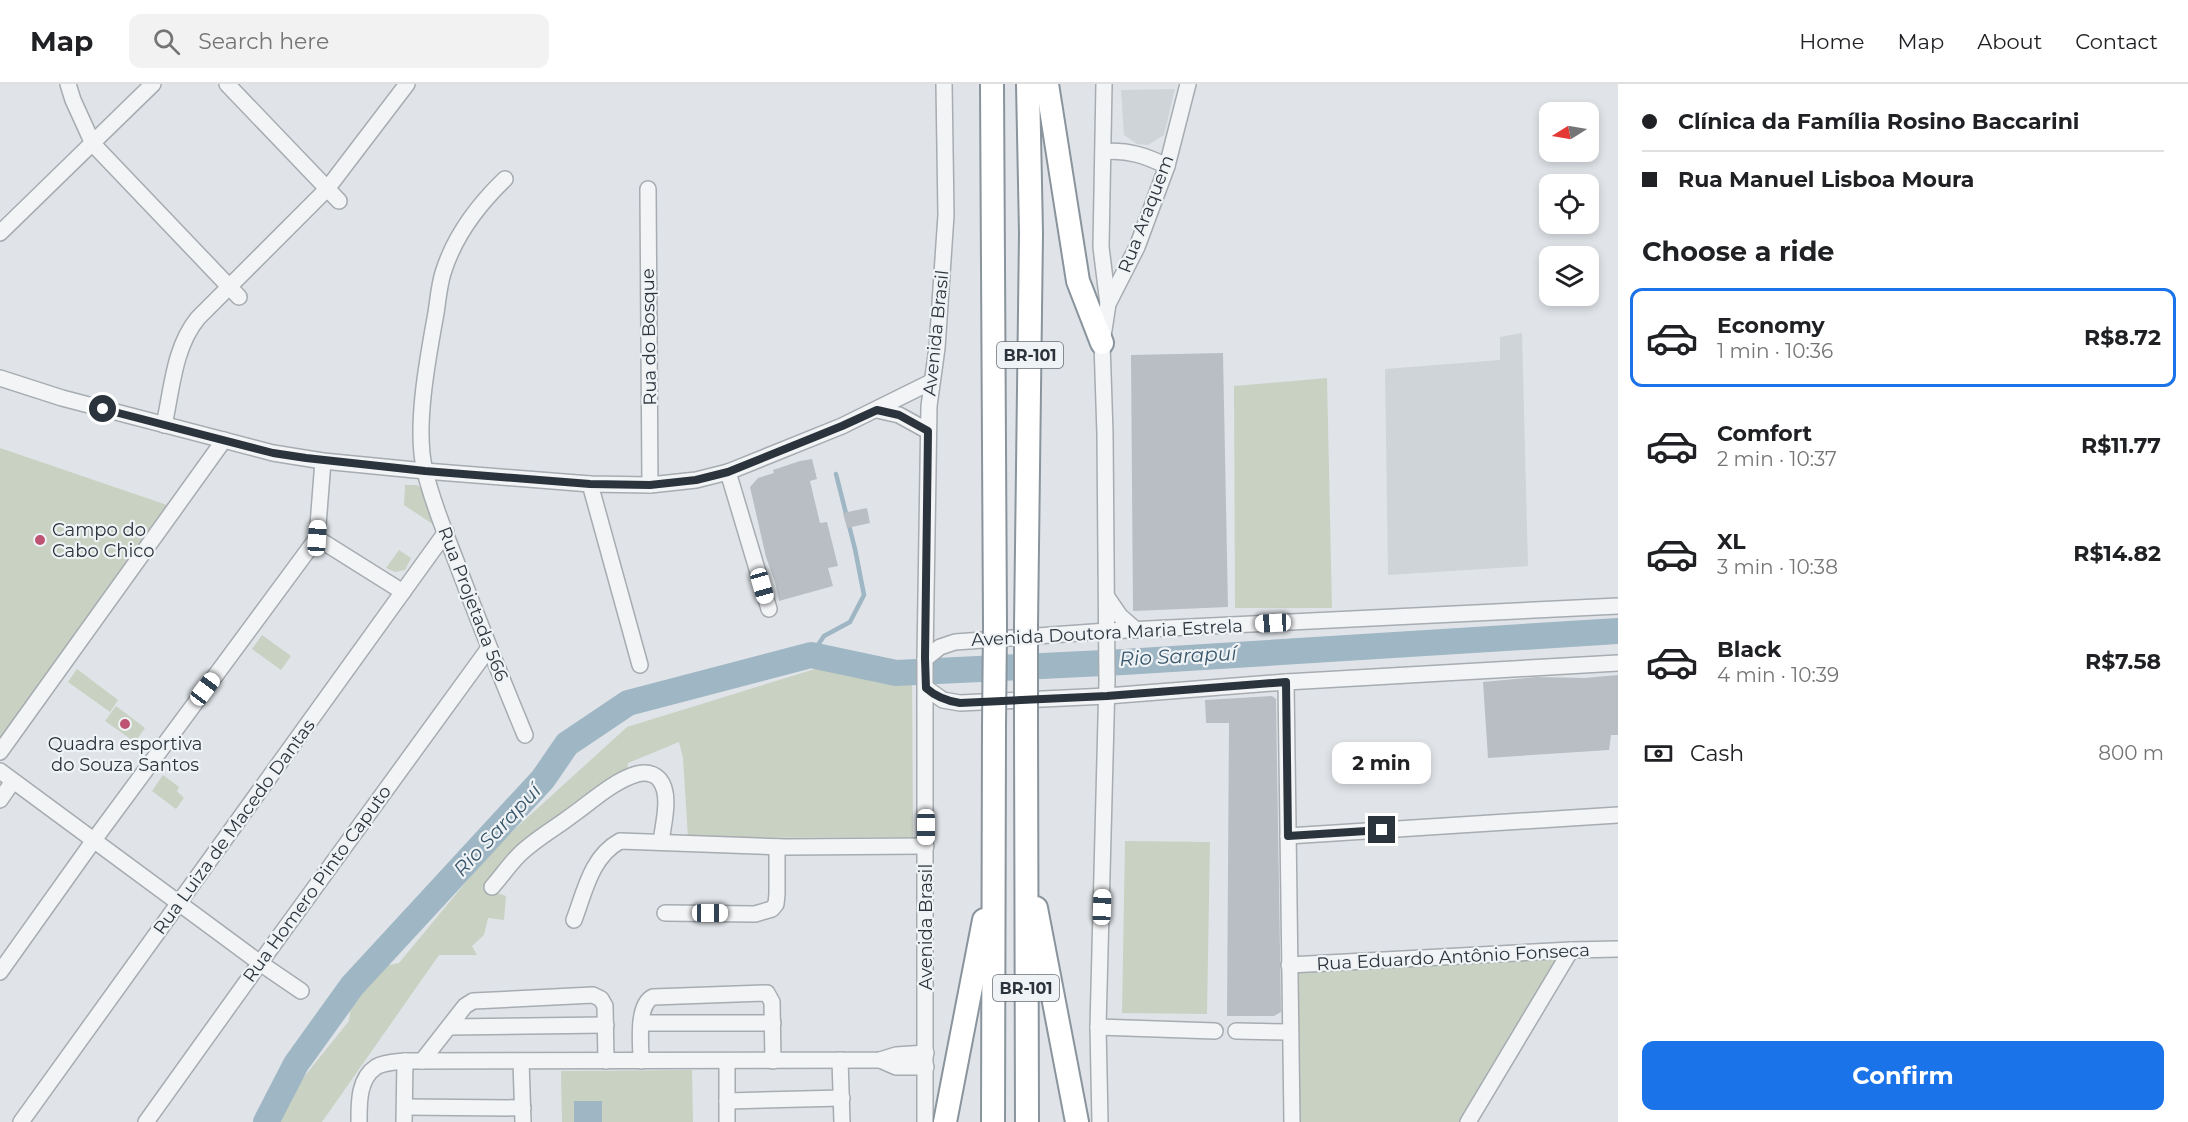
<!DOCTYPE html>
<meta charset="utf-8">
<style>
body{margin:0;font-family:Montserrat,sans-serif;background:#f2f2f2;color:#202124;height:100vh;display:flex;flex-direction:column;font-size:22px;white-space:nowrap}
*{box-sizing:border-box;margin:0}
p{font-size:20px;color:#757577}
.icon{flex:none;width:33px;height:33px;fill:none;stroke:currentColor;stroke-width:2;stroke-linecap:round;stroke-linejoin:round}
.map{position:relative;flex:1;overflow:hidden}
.side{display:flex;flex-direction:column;background:#fff;width:570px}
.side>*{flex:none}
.hud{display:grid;align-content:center;height:132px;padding:0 24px;background:#fff}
.needle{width:39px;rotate:259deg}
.controls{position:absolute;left:1539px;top:18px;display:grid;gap:12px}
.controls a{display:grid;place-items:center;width:60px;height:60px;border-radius:12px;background:#fff;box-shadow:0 3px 9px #0003;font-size:30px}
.end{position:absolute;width:27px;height:27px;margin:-14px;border:8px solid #2b343d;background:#fff;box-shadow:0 0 0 3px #fff}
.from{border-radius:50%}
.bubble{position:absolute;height:42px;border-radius:12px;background:#fff;box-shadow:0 3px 9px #0003;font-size:20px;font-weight:700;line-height:42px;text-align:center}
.car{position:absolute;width:18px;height:36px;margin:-18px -9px;border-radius:8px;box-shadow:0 0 4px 2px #0007;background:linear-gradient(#fff 24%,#345 0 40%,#fff 0 76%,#345 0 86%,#fff 0)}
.hud b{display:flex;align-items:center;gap:21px;height:57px;font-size:22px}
.hud b+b{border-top:2px solid #e0e0e0}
.hud i{width:15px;height:15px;background:#202124}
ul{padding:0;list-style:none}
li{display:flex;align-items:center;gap:18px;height:99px;margin:0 12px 9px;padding:0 12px;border:3px solid transparent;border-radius:12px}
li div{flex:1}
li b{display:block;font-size:22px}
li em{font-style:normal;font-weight:700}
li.on{border-color:#1a73e8}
li>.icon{width:54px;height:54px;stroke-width:1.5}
h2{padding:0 24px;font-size:27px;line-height:72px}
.pay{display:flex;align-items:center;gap:15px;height:66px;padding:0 24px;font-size:22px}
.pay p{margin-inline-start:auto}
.primary-button{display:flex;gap:12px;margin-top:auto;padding:12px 24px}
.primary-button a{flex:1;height:69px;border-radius:12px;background:#1a73e8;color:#fff;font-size:24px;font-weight:700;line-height:69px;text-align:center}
header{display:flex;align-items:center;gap:36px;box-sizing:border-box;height:84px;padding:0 30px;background:#fff;border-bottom:2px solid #e0e0e0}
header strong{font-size:28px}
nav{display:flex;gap:33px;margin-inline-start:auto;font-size:21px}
.search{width:420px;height:54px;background:#f2f2f2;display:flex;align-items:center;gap:15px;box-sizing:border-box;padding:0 21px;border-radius:12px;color:#757577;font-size:22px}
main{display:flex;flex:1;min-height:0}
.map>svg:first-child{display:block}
</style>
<header>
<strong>Map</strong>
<div class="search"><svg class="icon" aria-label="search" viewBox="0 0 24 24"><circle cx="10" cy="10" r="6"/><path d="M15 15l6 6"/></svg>Search here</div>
<nav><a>Home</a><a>Map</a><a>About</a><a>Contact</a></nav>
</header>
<main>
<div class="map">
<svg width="1618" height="1038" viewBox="0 0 1618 1038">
<rect width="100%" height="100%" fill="#e0e4e8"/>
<g fill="#cfd4d9">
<path d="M1175 5 1164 51 1148 61 1137 60 1124 51 1121 6Z"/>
<path d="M1522 249 1528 482 1388 491 1385 285 1500 276V253Z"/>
</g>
<g fill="#c8d1c2">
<path d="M1327 294 1332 524H1235L1234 302Z"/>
<path d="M0 364 167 421 0 656Z"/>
<path d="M405 401H417L422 405 435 440 434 441 404 421Z"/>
<path d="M399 466 411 474 405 486 395 488 386 484Z"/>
<path d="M262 551 291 572 281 586 252 565Z"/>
<path d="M828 581 897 595 912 593 913 753 688 754 683 674 679 658 628 679 627 688 485 805 506 812 504 836 488 834 484 851 472 862 477 871H439L322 1038H277L291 1009 349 937 352 912 380 883 399 879 495 763 627 643Z"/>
<path d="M77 585 118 616 110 628 68 598Z"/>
<path d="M116 622 145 644 135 658 105 637Z"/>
<path d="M163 691 179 703 177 707 184 714 176 725 152 707Z"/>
<path d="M1125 757 1210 758 1207 930 1122 929Z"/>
<path d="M1571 866 1467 1038H1292L1289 881Z"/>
<path d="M692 986 693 1038H562L561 987Z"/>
</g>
<rect fill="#9fb6c4" x="574" y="1017" width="28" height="21"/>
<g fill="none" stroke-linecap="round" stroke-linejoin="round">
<path stroke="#9fb6c4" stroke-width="4.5" d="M811 571 824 552 850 538 864 511 855 465 836 390"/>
<path stroke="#9fb6c4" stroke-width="26" d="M266 1038 296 980 352 902 543 695 567 660 628 619 811 571 896 589 1124 578 1618 547"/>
</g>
<g fill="#b8bec4">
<path d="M1223 269 1228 523 1133 527 1131 271Z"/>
<path d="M812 375 817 395 810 397 820 439 827 438 838 482 828 484 833 502 779 517 775 498 766 473 750 403 758 394 774 389 773 386 800 377Z"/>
<path d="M867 424 870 439 847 444 843 429Z"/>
<path d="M1618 591V651H1611L1609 666 1488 674 1483 598 1536 593 1585 594Z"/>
<path d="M1272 612 1276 615 1281 928 1274 932H1227L1229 639H1206L1205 616Z"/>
</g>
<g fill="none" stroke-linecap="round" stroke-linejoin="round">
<g stroke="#a6acb1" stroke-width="18">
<g id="minor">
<path d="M68 0 73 16 93 60 239 213"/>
<path d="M227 0 339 117"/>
<path d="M1104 0 1101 163 1108 220"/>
<path d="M1103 68C1127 65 1146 72 1167 82"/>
<path d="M505 95C478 121 454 153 443 189 439 202 438 216 436 229 428 273 414 345 425 387 432 418 445 448 456 477 478 536 501 593 525 651"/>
<path d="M648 105 650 401"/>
<path d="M0 149 153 0"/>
<path d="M0 294 62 314 273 369 323 377 425 387 590 400 650 401 696 396 728 388 842 342 931 298"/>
<path d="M877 326 899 331 928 347"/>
<path d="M164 341C172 305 174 263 198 234L327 105 407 0"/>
<path d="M728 388 769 525"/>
<path d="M590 400 640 581"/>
<path d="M317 454 403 508"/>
<path d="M1107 513 1120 532 1136 546"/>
<path d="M925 575 940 563 955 558 1107 547 1618 522"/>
<path d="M1286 598 1292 1038"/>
<path d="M926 604 943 616 960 619 1107 612 1286 598 1618 579"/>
<path d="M0 668 224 356"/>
<path d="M0 687 260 879 301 907"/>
<path d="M0 716 13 697"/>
<path d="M1288 752 1618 731"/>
<path d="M492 803C501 793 509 781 519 771 534 756 554 745 571 732 591 718 613 697 637 690 645 688 653 689 659 695 672 710 663 740 661 758"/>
<path d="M665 829 755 830 772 825 776 820 777 810V763"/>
<path d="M574 836C585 807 591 773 620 757L785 763 926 762"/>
<path d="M1289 881 1571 866 1618 865"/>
<path d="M0 888 94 756 317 454 323 377"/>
<path d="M641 939H773"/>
<path d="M449 943 606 941"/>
<path d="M1098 943 1215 947"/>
<path d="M1236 947 1290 948"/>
<path d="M840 976 842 1038"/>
<path d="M880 976 896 983H926"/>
<path d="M422 977 465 922 473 917 593 911 601 915 605 922 606 977"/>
<path d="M521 977 523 1038"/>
<path d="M641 977C641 960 636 921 653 913L767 909 772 918 773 977"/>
<path d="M727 1017 842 1014"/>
<path d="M405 1023 523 1024"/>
<path d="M21 1038 446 448"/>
<path d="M146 1038 260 879 489 564"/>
<path d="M359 1038C359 1020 358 995 376 983 384 978 396 978 405 977L880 976 896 971 926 969"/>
<path d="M404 1038 405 977"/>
<path d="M727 1038V978"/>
<path d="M925 1038V575L929 322 937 264 946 131 944 0"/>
<path d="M1100 1038 1098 943 1107 597 1105 350 1102 259 1108 220 1137 163 1167 82 1188 0"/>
<path d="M1468 1038 1571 866"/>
</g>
</g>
<g stroke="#89949d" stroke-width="26">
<g id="highway">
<path d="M992 0 995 543"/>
<path d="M1047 0 1078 197 1102 259"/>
<path d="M1026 542 1031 149 1028 0"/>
<path d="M1026 638 1027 1038"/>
<path d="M1036 824 1077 1038"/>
<path d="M945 1038 984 836"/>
<path d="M993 1038 994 642"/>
</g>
</g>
<use href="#minor" stroke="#f3f4f6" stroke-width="15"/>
<use href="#highway" stroke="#fff" stroke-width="22"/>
<g stroke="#89949d" stroke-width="26" stroke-linecap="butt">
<g id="highway-bridge">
<path d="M1026 638V542"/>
<path d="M994 642 995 543"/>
</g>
</g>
<use href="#highway-bridge" stroke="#fff" stroke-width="22"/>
</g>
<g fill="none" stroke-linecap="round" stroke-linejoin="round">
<path stroke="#2b343d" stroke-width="8" d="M103 325 273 369 306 374 425 387 590 400 650 401 696 396 728 388 842 342 877 326 899 331 928 347 925 574 926 604C936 613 947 617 960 619L1107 612 1286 598 1288 752 1382 746"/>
</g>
<g fill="#bf5373" stroke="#f0f3f5" stroke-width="2">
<circle cx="40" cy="456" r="6"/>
<circle cx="125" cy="640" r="6"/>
</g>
<g text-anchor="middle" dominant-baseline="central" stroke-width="4.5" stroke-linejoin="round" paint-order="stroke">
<g fill="#f0f3f5" stroke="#666d74" stroke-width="1.5">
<rect x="997" y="258" width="66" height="26" rx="4.5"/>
<rect x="993" y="891" width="66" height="26" rx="4.5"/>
</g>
<g font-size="16" font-weight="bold" fill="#2b343d">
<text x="1030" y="271">BR-101</text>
<text x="1026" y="904">BR-101</text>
</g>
<g font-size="18" fill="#2b343d" stroke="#f0f3f5">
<text transform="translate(1146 130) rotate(-69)">Rua Araquem</text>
<text transform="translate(936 249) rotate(-84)">Avenida Brasil</text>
<text transform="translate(649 253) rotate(-91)">Rua do Bosque</text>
<text transform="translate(473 520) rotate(69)">Rua Projetada 566</text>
<text transform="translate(1107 549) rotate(-3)">Avenida Doutora Maria Estrela</text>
<text transform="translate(234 743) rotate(-54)">Rua Luiza de Macedo Dantas</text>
<text transform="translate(317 800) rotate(-54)">Rua Homero Pinto Caputo</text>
<text transform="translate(926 843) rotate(-90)">Avenida Brasil</text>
<text transform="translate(1453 873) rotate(-3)">Rua Eduardo Antônio Fonseca</text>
</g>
<g font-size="18" fill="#2b343d" stroke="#f0f3f5" text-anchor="start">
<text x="52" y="446">Campo do<tspan x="52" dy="21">Cabo Chico</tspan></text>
<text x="125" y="660" text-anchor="middle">Quadra esportiva<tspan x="125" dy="21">do Souza Santos</tspan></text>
</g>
<g font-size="20" font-style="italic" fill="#39586d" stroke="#f0f3f5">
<text transform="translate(1178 572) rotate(-3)">Rio Sarapuí</text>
<text transform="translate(497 746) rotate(-47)">Rio Sarapuí</text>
</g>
</g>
</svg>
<div class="controls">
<a><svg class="needle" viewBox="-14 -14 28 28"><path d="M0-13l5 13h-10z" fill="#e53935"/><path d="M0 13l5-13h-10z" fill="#757577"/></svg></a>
<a><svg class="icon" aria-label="locate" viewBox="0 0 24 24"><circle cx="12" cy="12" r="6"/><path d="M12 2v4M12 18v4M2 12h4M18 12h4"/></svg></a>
<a><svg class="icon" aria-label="layers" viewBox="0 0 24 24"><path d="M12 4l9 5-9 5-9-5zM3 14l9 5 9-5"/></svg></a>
</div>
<i class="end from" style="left:103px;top:325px"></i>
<i class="end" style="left:1382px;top:746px"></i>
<div class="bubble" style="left:1332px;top:658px;width:99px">2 min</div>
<i class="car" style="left:317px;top:454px;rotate:4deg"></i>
<i class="car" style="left:762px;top:502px;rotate:164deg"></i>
<i class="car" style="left:1273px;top:539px;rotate:267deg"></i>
<i class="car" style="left:205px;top:605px;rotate:37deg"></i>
<i class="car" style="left:926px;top:743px;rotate:180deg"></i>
<i class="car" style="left:1102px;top:823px;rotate:2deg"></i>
<i class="car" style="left:710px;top:829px;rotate:90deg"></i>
</div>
<section class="side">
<div class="hud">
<b><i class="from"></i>Clínica da Família Rosino Baccarini</b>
<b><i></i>Rua Manuel Lisboa Moura</b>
</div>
<h2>Choose a ride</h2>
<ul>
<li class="on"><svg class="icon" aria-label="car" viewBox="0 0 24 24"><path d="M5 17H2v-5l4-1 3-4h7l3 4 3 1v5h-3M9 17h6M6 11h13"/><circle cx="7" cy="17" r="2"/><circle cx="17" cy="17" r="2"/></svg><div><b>Economy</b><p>1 min · 10:36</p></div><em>R$8.72</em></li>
<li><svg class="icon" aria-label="car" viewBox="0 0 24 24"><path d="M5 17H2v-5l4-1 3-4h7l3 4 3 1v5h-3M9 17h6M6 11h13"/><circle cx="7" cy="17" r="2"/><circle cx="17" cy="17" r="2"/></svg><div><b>Comfort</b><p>2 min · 10:37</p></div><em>R$11.77</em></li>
<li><svg class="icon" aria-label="car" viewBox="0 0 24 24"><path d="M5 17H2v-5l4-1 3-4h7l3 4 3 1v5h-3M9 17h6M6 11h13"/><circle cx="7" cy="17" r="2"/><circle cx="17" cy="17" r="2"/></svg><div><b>XL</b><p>3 min · 10:38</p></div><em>R$14.82</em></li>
<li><svg class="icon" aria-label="car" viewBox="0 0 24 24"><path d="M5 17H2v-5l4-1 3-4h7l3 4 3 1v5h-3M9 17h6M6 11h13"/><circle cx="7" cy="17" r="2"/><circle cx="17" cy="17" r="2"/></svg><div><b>Black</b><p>4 min · 10:39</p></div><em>R$7.58</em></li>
</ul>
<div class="pay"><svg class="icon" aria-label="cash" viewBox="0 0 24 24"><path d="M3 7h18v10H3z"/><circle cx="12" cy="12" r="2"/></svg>Cash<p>800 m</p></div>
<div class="primary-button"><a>Confirm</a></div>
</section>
</main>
